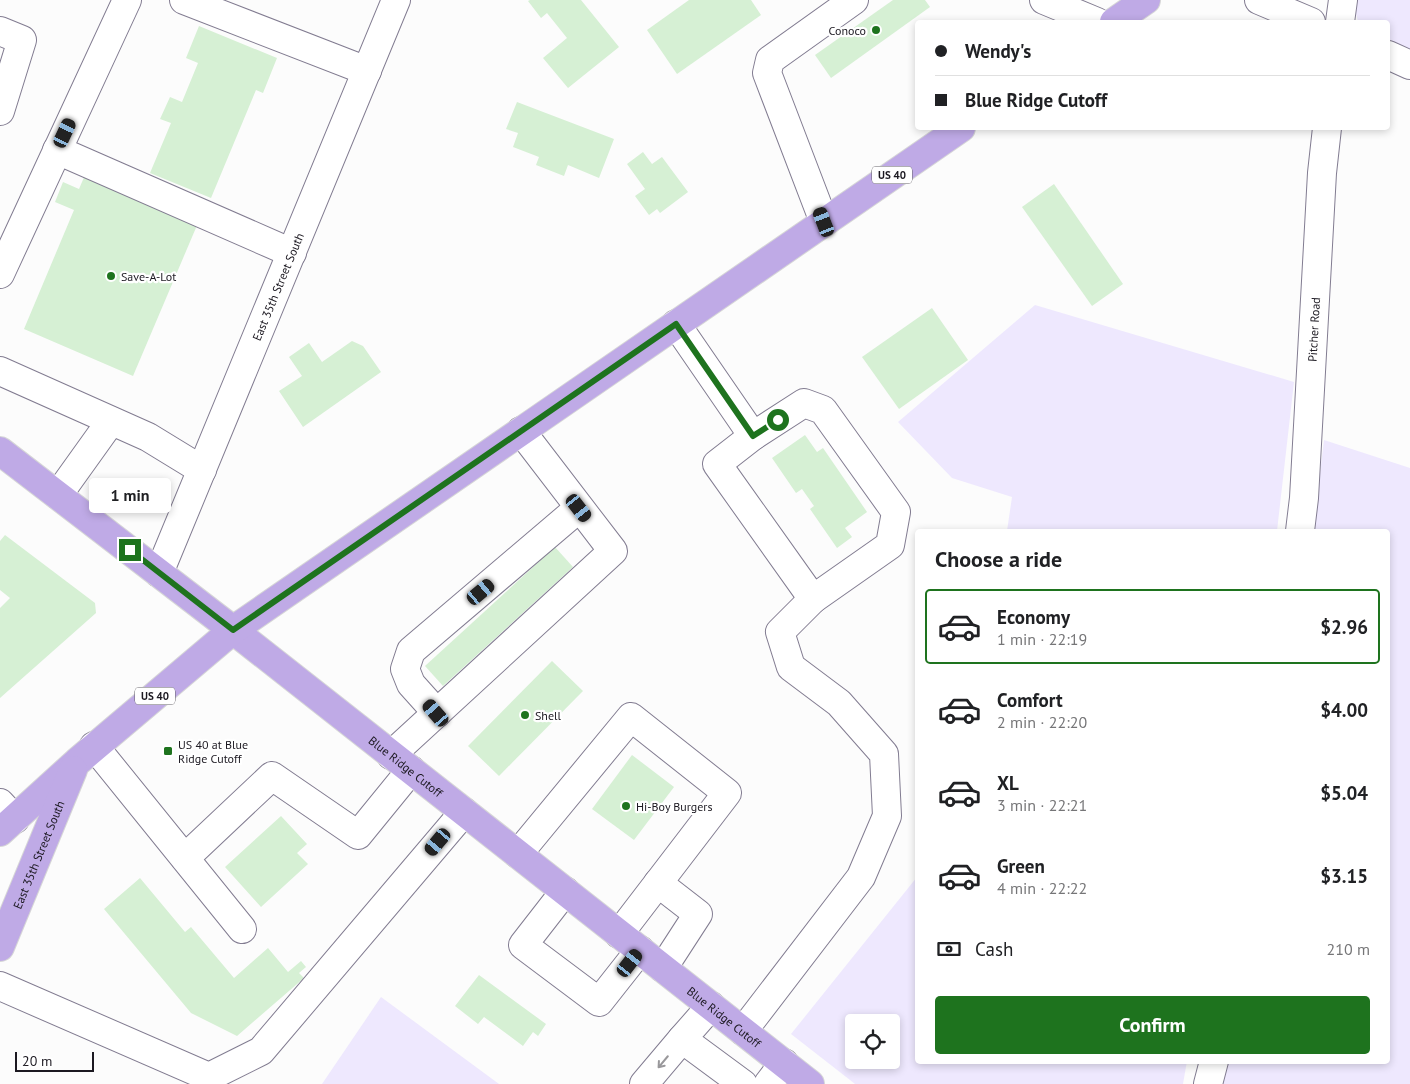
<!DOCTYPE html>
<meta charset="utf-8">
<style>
body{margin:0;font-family:"PT Sans",sans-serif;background:#f2f2f2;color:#202124;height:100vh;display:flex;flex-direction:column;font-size:19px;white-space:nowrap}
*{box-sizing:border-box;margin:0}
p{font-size:16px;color:#757577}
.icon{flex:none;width:28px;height:28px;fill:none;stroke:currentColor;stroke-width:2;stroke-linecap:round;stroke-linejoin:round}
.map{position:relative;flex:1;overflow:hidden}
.details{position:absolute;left:915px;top:529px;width:475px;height:535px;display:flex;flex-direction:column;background:#fff;border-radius:5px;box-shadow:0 2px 8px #0003}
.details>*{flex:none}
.top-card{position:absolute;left:915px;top:20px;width:475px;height:110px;border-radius:5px;box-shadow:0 2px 8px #0003;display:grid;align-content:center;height:110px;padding:0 20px;background:#fff}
.tools{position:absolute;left:845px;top:1014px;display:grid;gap:10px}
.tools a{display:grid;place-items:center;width:55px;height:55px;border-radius:5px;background:#fff;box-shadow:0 2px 8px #0003;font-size:25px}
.scale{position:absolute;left:15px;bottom:12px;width:79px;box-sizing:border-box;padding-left:5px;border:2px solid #1c1921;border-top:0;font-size:14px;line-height:18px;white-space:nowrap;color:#1c1921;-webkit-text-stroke:4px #fff;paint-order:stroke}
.end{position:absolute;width:22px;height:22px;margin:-11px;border:6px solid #1e731e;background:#fff;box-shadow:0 0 0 2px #fff}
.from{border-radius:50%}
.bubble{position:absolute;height:35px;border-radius:5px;background:#fff;box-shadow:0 2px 8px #0003;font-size:16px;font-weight:800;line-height:35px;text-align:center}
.car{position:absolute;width:15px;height:30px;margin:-15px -8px;border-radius:6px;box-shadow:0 0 4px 1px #0007;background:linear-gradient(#222 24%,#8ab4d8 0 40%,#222 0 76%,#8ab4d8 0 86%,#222 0)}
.top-card b{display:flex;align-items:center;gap:18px;height:48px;font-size:19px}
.top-card b+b{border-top:1px solid #e0e0e0}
.top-card i{width:12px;height:12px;background:#202124}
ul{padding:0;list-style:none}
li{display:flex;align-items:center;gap:15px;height:75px;margin:0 10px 8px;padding:0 10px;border:2px solid transparent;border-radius:5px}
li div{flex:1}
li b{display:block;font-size:19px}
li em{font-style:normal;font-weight:800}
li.active{border-color:#1e731e}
li>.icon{width:45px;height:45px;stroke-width:1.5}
h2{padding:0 20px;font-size:22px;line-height:60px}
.pay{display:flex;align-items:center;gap:12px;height:55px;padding:0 20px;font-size:19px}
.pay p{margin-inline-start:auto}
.action{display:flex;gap:10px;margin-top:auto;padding:10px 20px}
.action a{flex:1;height:58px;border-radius:5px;background:#1e731e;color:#fff;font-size:20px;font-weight:800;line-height:58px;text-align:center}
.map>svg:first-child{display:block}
</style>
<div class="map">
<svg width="1410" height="1084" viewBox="0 0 1410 1084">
<rect width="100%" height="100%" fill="#fcfcfc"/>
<g fill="#eee8fe" fill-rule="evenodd">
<path d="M1356 0H1410V49L1388 39V22H1358L1355 9Z"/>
<path d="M1035 305 1294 382 1277 531H1007L1012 497 952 478 898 422Z"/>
<path d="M1324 440 1410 468V1084H1214L1218 1061H1388V531H1313Z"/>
<path d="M917 877 918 1061H1187L1183 1084H855L850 1080 791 1034ZM854 1022H891V1060H854Z"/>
<path d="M381 997 499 1084H322Z"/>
</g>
<g fill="#d6f0d4">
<path d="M530 0H581L619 47 568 88 543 58 567 38 547 13 541 18 528 1Z"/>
<path d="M689 0H751L761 15 677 74 647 30Z"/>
<path d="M893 0H925L930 7 831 78 815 55Z"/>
<path d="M199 26 277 58 263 93 256 90 211 198 150 173 171 123 160 119 170 97 182 102 198 63 186 58Z"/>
<path d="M517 102 614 139 599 178 568 165 564 176 536 165 539 157 513 147 518 133 506 129Z"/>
<path d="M643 152 652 164 662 157 688 192 660 213 657 209 649 215 635 196 645 189 627 164Z"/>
<path d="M85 175 198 223 133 376 24 329 74 210 55 202 63 182 79 189Z"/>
<path d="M1054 184 1123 284 1092 306 1022 207Z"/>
<path d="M932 308 968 360 899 409 862 357Z"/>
<path d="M352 341 363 346 381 372 303 427 279 391 302 376 289 357 309 343 322 362Z"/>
<path d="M805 435 817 452 823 448 867 512 845 528 852 537 837 548 810 509 814 506 802 489 796 493 772 458Z"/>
<path d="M5 535 95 603 96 613 0 698V608L10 598 0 590V541Z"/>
<path d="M555 547 573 567 443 686 425 666Z"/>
<path d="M552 661 583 691 499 776 468 746Z"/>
<path d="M632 755 674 787 634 840 592 809Z"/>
<path d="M281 816 307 844 297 853 308 864 261 907 225 867Z"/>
<path d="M140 878 185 932 191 927 234 978 268 948 288 972 301 961 306 967 299 973 304 978 237 1036 191 1013 104 909Z"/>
<path d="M479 975 546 1024 538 1036 533 1032 523 1046 484 1017 478 1024 455 1006Z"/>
</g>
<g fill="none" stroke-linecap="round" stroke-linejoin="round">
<g stroke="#827c91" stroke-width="30">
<g id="minor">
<path d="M184 0 367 71"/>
<path d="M1044 0 1097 22"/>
<path d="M1259 0 1311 22"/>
<path d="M1340 22 1343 0"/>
<path d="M0 31 22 40 0 111"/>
<path d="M1388 55 1410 65"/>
<path d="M57 150 292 253"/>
<path d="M824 222 767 73 770 60 854 0"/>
<path d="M0 274 127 0"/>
<path d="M676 324 753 436"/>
<path d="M0 371 148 437 202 470"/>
<path d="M804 403 823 410 896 512 890 545 813 599 717 464 753 436Z"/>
<path d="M58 495 111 421"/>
<path id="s1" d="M1300 531 1304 498 1322 173 1327 128"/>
<path id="s2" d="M159 573 396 0"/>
<path d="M437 713 411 684 405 669 411 651 579 508"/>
<path d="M94 746 242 929"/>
<path d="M391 755 613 551 521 431"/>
<path d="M0 803 15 819"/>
<path d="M518 854 631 717 727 793 619 934"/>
<path d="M185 858 272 776 358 835 411 770"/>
<path d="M658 883 698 914 663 968"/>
<path d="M565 891 523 945 599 1002 640 950"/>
<path d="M0 986 209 1077 261 1051 464 812"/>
<path d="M711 1006 682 1039 743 1084"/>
<path d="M743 1031 861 877 887 816 884 754 839 703 791 667 780 632 813 599"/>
<path d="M644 1084 682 1039"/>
<path d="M768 1084 784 1063"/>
<path d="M1208 1084 1214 1061"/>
</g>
</g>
<g stroke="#d6d6d7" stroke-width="30">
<g id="major">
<path d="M1114 22 1146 0"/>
<path id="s3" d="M0 451 233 630 810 1084"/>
<path d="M0 832 77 762 233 630 961 128"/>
<path id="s4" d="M0 947 73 770"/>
</g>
</g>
<use href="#minor" stroke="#fff" stroke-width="28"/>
<use href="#major" stroke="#bfaae6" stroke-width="28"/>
</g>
<defs><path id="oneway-shaft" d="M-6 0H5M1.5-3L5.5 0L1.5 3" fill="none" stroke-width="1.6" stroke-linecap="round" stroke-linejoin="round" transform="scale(1.25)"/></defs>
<use stroke="#99989b" href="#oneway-shaft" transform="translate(663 1062) rotate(130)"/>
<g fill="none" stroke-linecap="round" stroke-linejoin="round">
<path stroke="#1e731e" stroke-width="6" d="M130 550 233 630 676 324 753 436 778 420"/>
</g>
<g fill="#1e731e" stroke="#fff" stroke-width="2">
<circle cx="876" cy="30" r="5"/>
<circle cx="111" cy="276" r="5"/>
<circle cx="525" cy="715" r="5"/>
<rect x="163" y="746" width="10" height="10" rx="2.5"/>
<circle cx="626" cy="806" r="5"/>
</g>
<g text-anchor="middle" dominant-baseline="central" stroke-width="4.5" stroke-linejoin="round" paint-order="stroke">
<g fill="#fff" stroke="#605e64" stroke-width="1">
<rect x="872" y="166.5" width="40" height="17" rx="4"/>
<rect x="135" y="687.5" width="40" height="17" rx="4"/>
</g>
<g font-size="11" font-weight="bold" fill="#1c1921">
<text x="892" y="175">US 40</text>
<text x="155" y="696">US 40</text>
</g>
<g font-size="12" fill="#1c1921" stroke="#fff" text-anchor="start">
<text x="866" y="30" text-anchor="end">Conoco</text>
<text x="121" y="276">Save-A-Lot</text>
<text x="535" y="715">Shell</text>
<text x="178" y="744">US 40 at Blue<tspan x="178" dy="14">Ridge Cutoff</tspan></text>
<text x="636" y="806">Hi-Boy Burgers</text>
</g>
<g font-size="12" fill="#1c1921" stroke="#fff">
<text stroke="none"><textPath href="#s2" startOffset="310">East 35th Street South</textPath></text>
<text stroke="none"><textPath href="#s1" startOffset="202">Pitcher Road</textPath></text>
<text stroke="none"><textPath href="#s3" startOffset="514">Blue Ridge Cutoff</textPath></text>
<text stroke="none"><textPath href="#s4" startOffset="100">East 35th Street South</textPath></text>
<text stroke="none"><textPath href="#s3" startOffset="919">Blue Ridge Cutoff</textPath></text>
</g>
</g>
</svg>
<div class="tools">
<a><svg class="icon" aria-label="locate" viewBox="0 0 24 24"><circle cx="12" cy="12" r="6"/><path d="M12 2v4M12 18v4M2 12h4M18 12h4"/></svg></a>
</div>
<div class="scale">20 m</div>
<i class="end from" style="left:778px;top:420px"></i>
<i class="end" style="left:130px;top:550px"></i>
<div class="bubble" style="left:89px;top:478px;width:82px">1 min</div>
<i class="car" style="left:65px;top:133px;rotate:25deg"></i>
<i class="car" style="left:824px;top:222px;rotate:339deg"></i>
<i class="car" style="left:579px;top:508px;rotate:142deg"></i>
<i class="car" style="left:481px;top:592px;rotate:50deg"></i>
<i class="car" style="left:436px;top:713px;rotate:319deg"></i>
<i class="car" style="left:438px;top:842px;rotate:220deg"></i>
<i class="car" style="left:630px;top:963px;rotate:38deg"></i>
<div class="top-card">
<b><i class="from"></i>Wendy's</b>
<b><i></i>Blue Ridge Cutoff</b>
</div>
<section class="details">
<h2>Choose a ride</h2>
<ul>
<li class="active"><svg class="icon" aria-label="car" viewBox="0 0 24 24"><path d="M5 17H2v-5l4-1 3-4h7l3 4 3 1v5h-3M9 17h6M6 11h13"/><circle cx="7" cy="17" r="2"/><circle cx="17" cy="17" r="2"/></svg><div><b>Economy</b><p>1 min · 22:19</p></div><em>$2.96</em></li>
<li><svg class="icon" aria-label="car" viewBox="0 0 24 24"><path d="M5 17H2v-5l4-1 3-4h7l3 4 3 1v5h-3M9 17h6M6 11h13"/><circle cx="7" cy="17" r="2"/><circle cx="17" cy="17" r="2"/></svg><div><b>Comfort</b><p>2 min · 22:20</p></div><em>$4.00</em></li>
<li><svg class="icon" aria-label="car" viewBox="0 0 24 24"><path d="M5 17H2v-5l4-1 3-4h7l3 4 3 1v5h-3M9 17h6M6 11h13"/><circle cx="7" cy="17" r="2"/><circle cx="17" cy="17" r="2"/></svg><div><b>XL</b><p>3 min · 22:21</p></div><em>$5.04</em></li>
<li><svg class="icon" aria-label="car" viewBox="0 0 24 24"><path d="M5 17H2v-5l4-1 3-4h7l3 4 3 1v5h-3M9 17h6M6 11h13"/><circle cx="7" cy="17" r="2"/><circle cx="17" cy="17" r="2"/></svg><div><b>Green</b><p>4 min · 22:22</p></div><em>$3.15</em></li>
</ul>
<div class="pay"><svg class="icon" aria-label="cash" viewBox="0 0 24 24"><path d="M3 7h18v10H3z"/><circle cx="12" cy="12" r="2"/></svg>Cash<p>210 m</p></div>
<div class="action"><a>Confirm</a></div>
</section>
</div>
